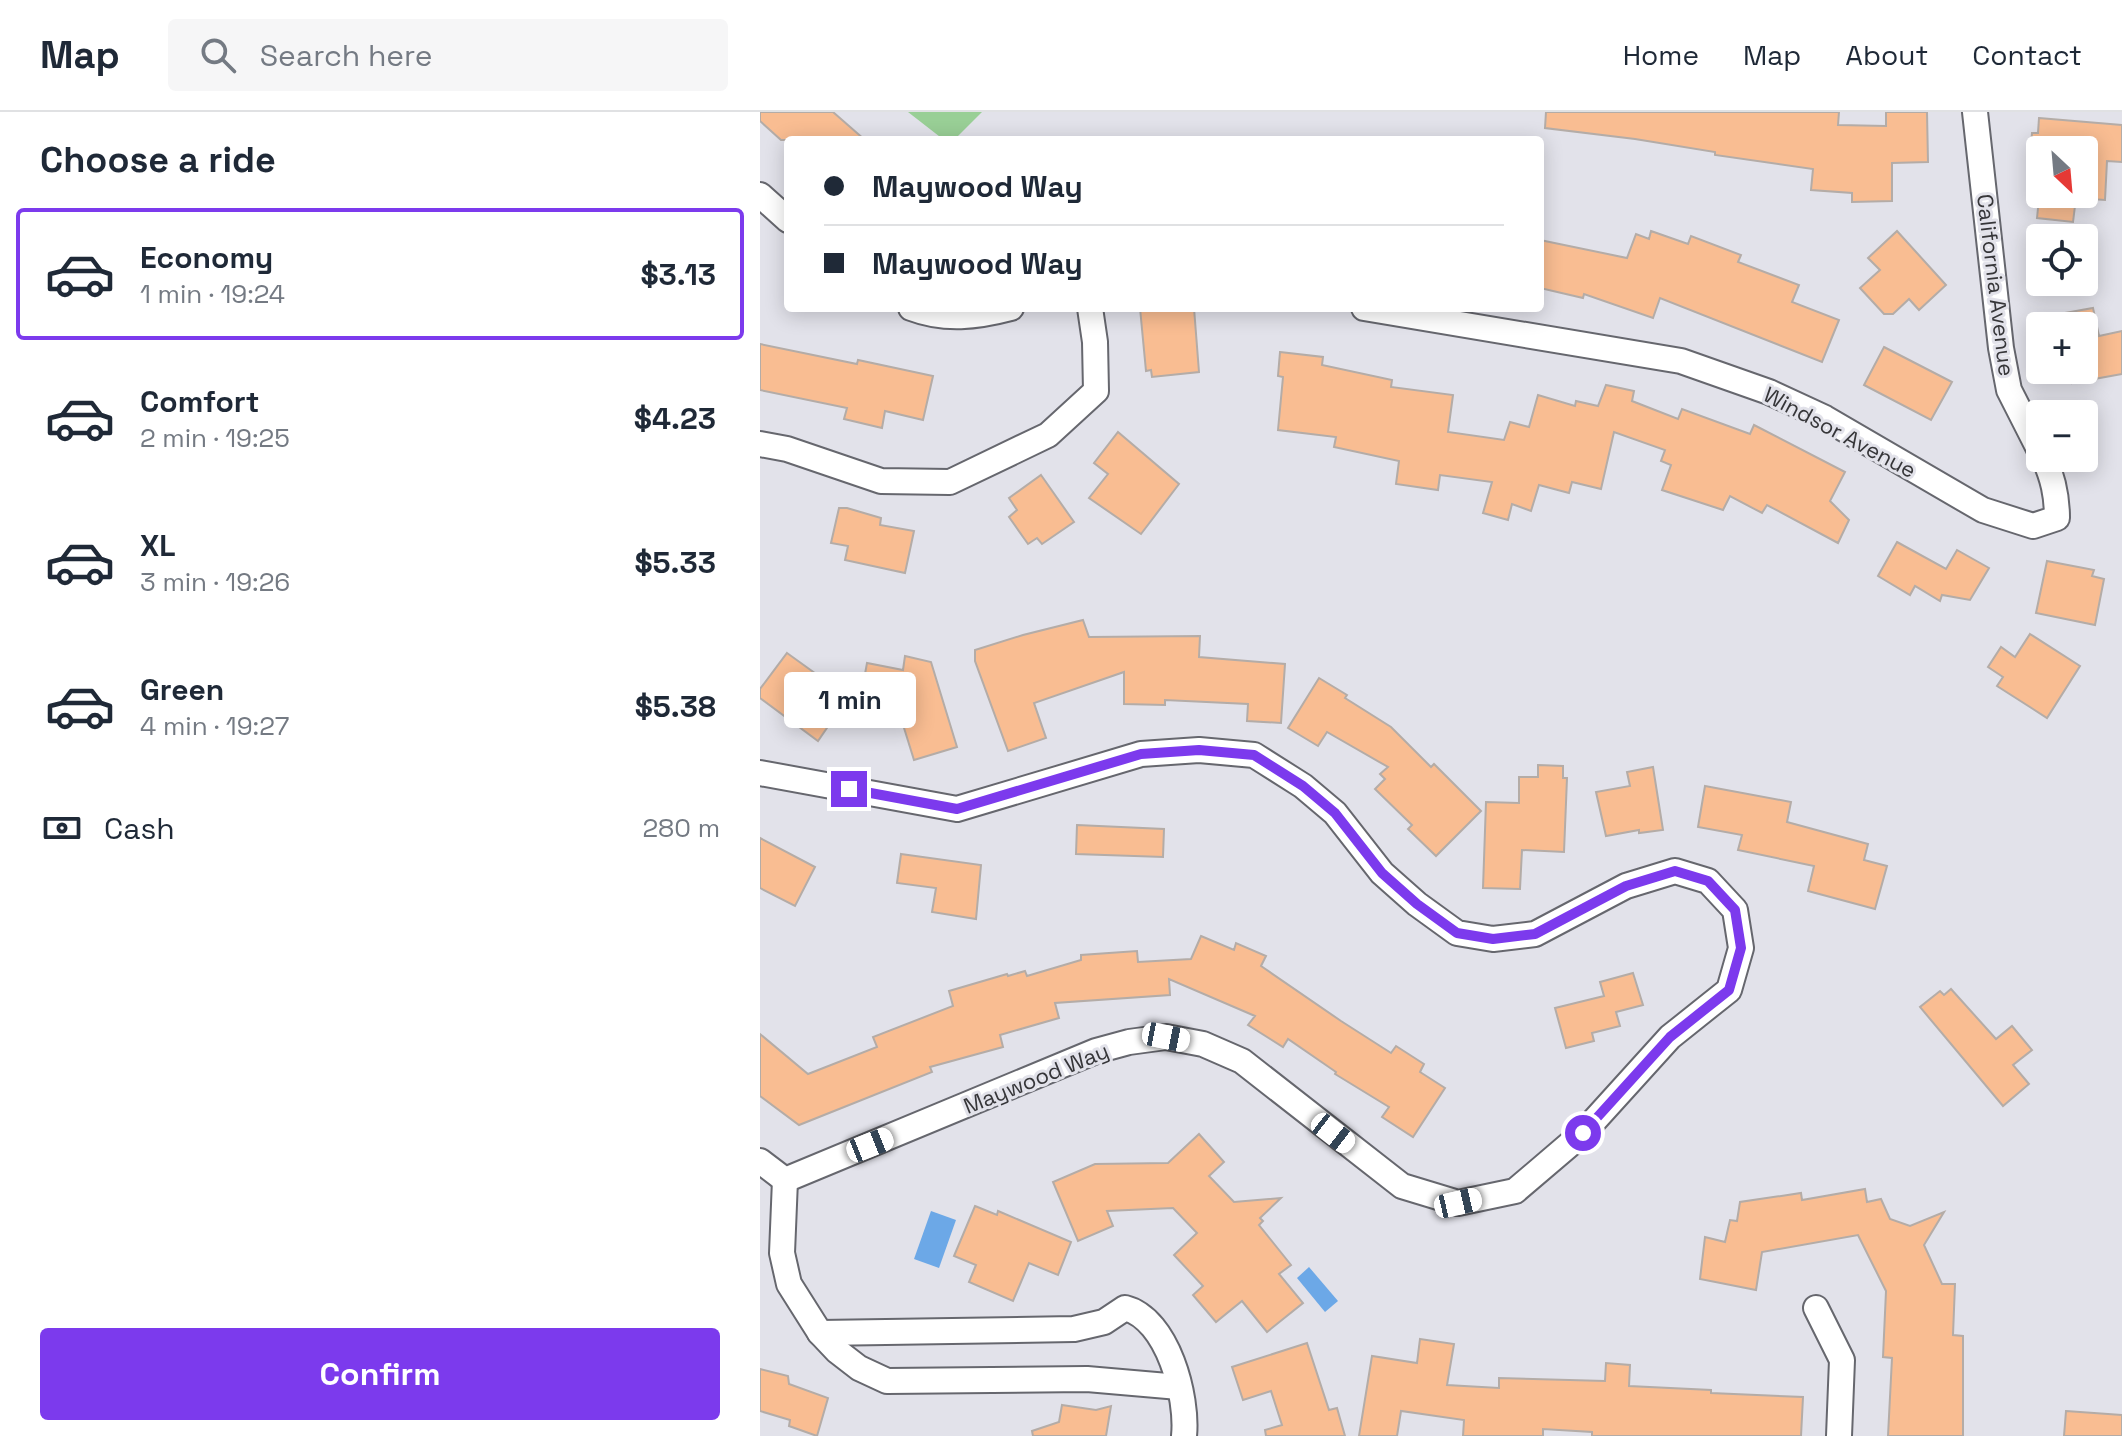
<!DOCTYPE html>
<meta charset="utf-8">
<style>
body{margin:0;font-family:"Space Grotesk",sans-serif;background:#f6f6f7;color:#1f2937;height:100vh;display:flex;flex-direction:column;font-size:30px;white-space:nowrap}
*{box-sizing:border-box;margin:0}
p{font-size:26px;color:#747a83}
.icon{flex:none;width:44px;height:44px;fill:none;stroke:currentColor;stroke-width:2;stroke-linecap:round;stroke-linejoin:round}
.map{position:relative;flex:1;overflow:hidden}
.drawer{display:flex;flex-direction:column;background:#fff;width:760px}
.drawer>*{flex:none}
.hud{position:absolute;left:24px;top:24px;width:760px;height:176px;border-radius:8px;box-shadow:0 4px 20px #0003;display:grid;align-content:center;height:176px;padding:0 40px;background:#fff}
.needle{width:52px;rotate:154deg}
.buttons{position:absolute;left:1266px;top:24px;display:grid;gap:16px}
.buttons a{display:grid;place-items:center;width:72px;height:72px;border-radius:8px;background:#fff;box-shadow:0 4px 20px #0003;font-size:40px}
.end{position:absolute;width:36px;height:36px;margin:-18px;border:10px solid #7c3aed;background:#fff;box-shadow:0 0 0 4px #fff}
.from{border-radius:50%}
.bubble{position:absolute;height:56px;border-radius:8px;background:#fff;box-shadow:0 4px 20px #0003;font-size:26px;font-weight:800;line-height:56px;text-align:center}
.car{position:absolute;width:24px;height:48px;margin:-24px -12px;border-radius:10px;box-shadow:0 0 6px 2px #0007;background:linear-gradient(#fff 24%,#345 0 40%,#fff 0 76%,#345 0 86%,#fff 0)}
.hud b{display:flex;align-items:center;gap:28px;height:76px;font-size:30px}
.hud b+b{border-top:2px solid #e0e1e3}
.hud i{width:20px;height:20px;background:#1f2937}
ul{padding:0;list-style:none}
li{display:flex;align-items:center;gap:24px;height:132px;margin:0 16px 12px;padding:0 24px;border:4px solid transparent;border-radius:8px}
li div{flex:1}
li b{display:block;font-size:30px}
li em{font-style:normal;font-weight:800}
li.selected{border-color:#7c3aed}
li>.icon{width:72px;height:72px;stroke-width:1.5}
h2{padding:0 40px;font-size:36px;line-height:96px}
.pay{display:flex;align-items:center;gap:20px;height:88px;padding:0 40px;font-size:30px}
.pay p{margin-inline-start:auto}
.primary-button{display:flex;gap:16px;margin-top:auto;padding:16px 40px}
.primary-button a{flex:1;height:92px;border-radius:8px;background:#7c3aed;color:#fff;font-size:32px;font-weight:800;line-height:92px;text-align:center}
header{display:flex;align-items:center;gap:48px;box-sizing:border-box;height:112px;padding:0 40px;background:#fff;border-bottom:2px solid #e0e1e3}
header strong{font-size:38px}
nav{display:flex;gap:44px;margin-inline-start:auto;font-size:28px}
.search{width:560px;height:72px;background:#f6f6f7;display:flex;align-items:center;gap:20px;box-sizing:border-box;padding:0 28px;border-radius:8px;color:#747a83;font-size:30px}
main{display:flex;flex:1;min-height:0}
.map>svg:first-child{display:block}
</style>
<header>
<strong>Map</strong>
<div class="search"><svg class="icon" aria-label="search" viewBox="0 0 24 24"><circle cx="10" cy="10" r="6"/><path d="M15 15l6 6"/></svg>Search here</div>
<nav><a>Home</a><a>Map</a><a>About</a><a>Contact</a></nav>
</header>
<main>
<section class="drawer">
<h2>Choose a ride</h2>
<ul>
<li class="selected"><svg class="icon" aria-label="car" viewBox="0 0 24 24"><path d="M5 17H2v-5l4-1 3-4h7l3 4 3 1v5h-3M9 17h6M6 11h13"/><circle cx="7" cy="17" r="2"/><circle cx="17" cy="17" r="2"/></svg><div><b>Economy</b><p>1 min · 19:24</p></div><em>$3.13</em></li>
<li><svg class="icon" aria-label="car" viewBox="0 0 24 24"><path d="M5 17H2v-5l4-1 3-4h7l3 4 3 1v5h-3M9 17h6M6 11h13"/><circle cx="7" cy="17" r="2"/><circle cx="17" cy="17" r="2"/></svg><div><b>Comfort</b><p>2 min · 19:25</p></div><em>$4.23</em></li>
<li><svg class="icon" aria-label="car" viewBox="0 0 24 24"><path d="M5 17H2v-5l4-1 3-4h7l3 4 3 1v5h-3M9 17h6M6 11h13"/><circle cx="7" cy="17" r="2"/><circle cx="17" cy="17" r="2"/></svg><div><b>XL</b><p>3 min · 19:26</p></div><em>$5.33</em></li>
<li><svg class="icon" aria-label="car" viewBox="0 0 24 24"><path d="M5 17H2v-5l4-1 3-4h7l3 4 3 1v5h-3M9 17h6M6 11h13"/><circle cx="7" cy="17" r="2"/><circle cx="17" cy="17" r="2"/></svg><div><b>Green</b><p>4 min · 19:27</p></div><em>$5.38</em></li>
</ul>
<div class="pay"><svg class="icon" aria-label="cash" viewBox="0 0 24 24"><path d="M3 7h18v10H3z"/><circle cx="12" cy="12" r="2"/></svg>Cash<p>280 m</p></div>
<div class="primary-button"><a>Confirm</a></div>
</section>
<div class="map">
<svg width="1362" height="1324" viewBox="0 0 1362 1324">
<rect width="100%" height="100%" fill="#e2e2ea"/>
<path fill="#99cf96" d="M148 0H222L194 28H184Z"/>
<g fill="#6ca8e7">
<path d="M171 1099 196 1108 179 1156 154 1147Z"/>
<path d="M549 1155 578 1189 565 1200 537 1166Z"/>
</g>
<g fill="#f9bd92" stroke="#b4aca7" stroke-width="2">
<path d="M0 0H73L105 28H21L0 9Z"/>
<path d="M786 0H1079L1078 13 1126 14V0H1167L1168 50 1132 51V89L1092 90V81L1051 78 1053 57 955 43V40L875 27 785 16Z"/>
<path d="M1279 6 1362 13V50L1347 49 1345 88 1316 86 1313 110 1277 106 1280 77V82H1324V38H1280V58H1275L1276 48 1270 47 1272 21H1278Z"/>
<path d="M891 119 928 132 931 124 981 143 978 150 1039 173 1032 190 1079 208 1062 250 900 186 893 206 824 182 823 186 780 176V128L867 146 876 122 889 127Z"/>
<path d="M1137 119 1186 173 1159 198 1149 187 1133 202H1124L1100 176 1120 158 1108 146Z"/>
<path d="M380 196H434L439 260 392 265 391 258 386 259Z"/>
<path d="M1333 196 1339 224 1362 219V262L1312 271 1309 258H1324V214H1301L1299 202Z"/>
<path d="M0 232 97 252 98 248 173 264 163 308 125 299 122 316 84 307 87 296 0 278Z"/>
<path d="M1124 235 1192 270 1171 308 1104 273Z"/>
<path d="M520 240 563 245 562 253 632 268 631 275 693 283 688 320 744 328 750 310 769 315 778 283 815 294 816 289 838 294 846 273 874 279 872 289 918 307 922 297 990 322 994 313 1085 360 1070 389 1089 408 1078 431 1007 393 1002 401 970 384 963 398 902 378 911 353 901 349 905 338 854 320 841 377 812 370 809 381 779 373 771 399 752 392 748 408 723 401 732 370 680 363 678 378 636 372 639 349 574 335 576 325 518 318 523 265 518 264Z"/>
<path d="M358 320 419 372 381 422 329 386 348 362 334 351Z"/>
<path d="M281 363 314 410 282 432 277 426 268 432 249 405 257 398 249 386Z"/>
<path d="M79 396H87L121 406 120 413 154 419 145 461 85 448 88 434 71 431Z"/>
<path d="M1137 430 1186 457 1197 438 1229 456 1210 488 1182 483 1180 489 1155 474 1150 483 1118 464Z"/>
<path d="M1287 449 1334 458 1332 464 1344 467 1335 513 1276 501Z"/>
<path d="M323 508 329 525 440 524 439 545 525 552 521 611 487 609 488 592 405 588V593L364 592V560L274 591 286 626 248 639 215 549V538L263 523Z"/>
<path d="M1270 522 1320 554 1287 606 1237 574 1243 565 1228 555 1241 535 1255 545Z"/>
<path d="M27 541 88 585 58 629 0 586V577Z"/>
<path d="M145 544 171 550 197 635 154 648 140 603 99 595 107 551 143 558Z"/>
<path d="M559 566 587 583 585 586 631 615 671 655 674 652 721 699 676 744 648 717 652 713 615 677 625 667 620 662 628 655 567 620 558 634 528 616Z"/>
<path d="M778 653 803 654V666H807L804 740 762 738 760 777 723 776 726 690 759 691V665H778Z"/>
<path d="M893 655 903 718 879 721V718L846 724 836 680 870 674 867 660Z"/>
<path d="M945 674 1031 690 1027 710 1108 732 1104 748 1127 754 1115 797 1048 779 1054 754 978 738 982 723 938 715Z"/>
<path d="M317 713 404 717 403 745 316 742Z"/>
<path d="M0 726 55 755 35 794 0 776Z"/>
<path d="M141 742 221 753 216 807 172 800 176 776 137 771Z"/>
<path d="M441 824 474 838 476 831 506 844 501 854 581 909 631 941 636 934 664 952 660 960 685 976 653 1025 622 1005 629 995 575 962 576 960 528 927 523 935 488 913 495 904 409 867 410 883 295 891 299 906 240 923 243 935 170 955 172 960 39 1013 0 984V922L48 962 117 935 113 925 193 894 189 879 247 862 248 864 265 859 267 864 321 848V843L377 839 378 850 431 847Z"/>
<path d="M873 861 883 893 856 900 860 914 832 921 834 929 806 936 795 896 844 884 840 870Z"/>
<path d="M1191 877 1236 927 1252 914 1272 938 1253 953 1269 972 1243 994 1160 895 1180 879 1184 883Z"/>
<path d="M439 1022 464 1050 449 1064 474 1090 521 1086 500 1106 503 1109 499 1113 531 1153 519 1162 543 1191 507 1220 482 1189 456 1210 433 1183 443 1174 414 1143 437 1121 413 1096 347 1099 353 1114 318 1129 293 1070 335 1052 408 1051Z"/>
<path d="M1105 1077 1107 1090 1121 1087 1130 1107 1150 1114 1184 1100 1164 1133 1182 1172H1195L1193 1223 1203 1224V1324H1128L1132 1246 1123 1245 1126 1179 1098 1123 1002 1140 996 1178 940 1167 945 1125 965 1130 970 1108 977 1109 980 1090 1041 1081 1042 1088Z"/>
<path d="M215 1094 237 1103 238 1099 311 1130 298 1163 269 1151 253 1189 209 1170 216 1153 194 1144Z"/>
<path d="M660 1227 694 1232 687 1273 739 1276V1266L845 1269 846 1251 870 1253 869 1274 951 1278V1281L1043 1285 1041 1324H832V1320L783 1317V1324H703L704 1308 641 1299 637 1324H599L612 1244 657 1251Z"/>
<path d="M547 1231 569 1298 577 1296 585 1324H506L505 1318 522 1313 511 1279 483 1288 472 1255Z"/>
<path d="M0 1257 28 1264 29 1272 68 1286 57 1324 29 1314 30 1308 0 1299Z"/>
<path d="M302 1293 336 1298 351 1294 346 1324H273L272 1319 299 1310Z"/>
<path d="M1306 1299 1362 1303V1324H1304Z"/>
</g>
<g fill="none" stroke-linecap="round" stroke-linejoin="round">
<g stroke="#66676e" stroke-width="28">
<g id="street">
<path d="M1215 0 1241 236 1249 278 1280 339"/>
<path d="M0 83 28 108"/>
<path d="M151 196C185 209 217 205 251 196"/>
<path d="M604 196 921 249 1009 280 1065 306 1223 398 1273 414 1297 406C1297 383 1293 366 1284 346"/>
<path d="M0 332 27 337 121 369 190 370 288 323 336 279 335 230 330 196"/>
<path d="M0 661 197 697 381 642 439 638 494 643 543 674 575 701 622 761 657 792 697 821 733 827 775 822 866 774 915 759 948 769 975 798 981 836 969 878 910 925 823 1021 755 1079 698 1091 642 1074 482 949 443 932 406 925 369 930 336 939 25 1068 0 1049"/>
<path d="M25 1068 22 1141 29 1172 60 1221 77 1239 99 1256 127 1269 327 1267 419 1275"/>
<path d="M1056 1196 1082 1248 1079 1324"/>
<path d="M60 1221 314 1217 344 1210 365 1196C408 1207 428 1285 424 1324"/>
</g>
</g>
<use href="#street" stroke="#fff" stroke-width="24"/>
</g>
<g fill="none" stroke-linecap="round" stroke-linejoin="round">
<path stroke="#7c3aed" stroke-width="10" d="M89 677 197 697 381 642 439 638 494 643 543 674 575 701 622 761 657 792 697 821 733 827 775 822 866 774 915 759 948 769 975 798 981 836 969 878 910 925 823 1021"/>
</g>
<g text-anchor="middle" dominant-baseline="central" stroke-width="6" stroke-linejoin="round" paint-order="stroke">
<g font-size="22" fill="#363639" stroke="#e2e2ea">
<text transform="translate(1236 173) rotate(83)">California Avenue</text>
<text transform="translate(1080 320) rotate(28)">Windsor Avenue</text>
<text transform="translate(276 966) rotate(-22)">Maywood Way</text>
</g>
</g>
</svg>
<div class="buttons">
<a><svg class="needle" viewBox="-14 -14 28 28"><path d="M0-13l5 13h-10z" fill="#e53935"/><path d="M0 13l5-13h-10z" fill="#747a83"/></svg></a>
<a><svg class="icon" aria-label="locate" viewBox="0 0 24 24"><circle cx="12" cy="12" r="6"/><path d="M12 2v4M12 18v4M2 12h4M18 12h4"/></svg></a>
<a>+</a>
<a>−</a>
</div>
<i class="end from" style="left:823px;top:1021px"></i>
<i class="end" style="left:89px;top:677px"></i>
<div class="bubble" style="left:24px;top:560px;width:132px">1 min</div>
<i class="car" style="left:406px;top:925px;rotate:101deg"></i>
<i class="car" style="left:573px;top:1021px;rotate:128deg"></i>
<i class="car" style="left:110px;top:1033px;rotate:68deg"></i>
<i class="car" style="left:698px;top:1091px;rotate:77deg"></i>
<div class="hud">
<b><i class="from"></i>Maywood Way</b>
<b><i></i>Maywood Way</b>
</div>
</div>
</main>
